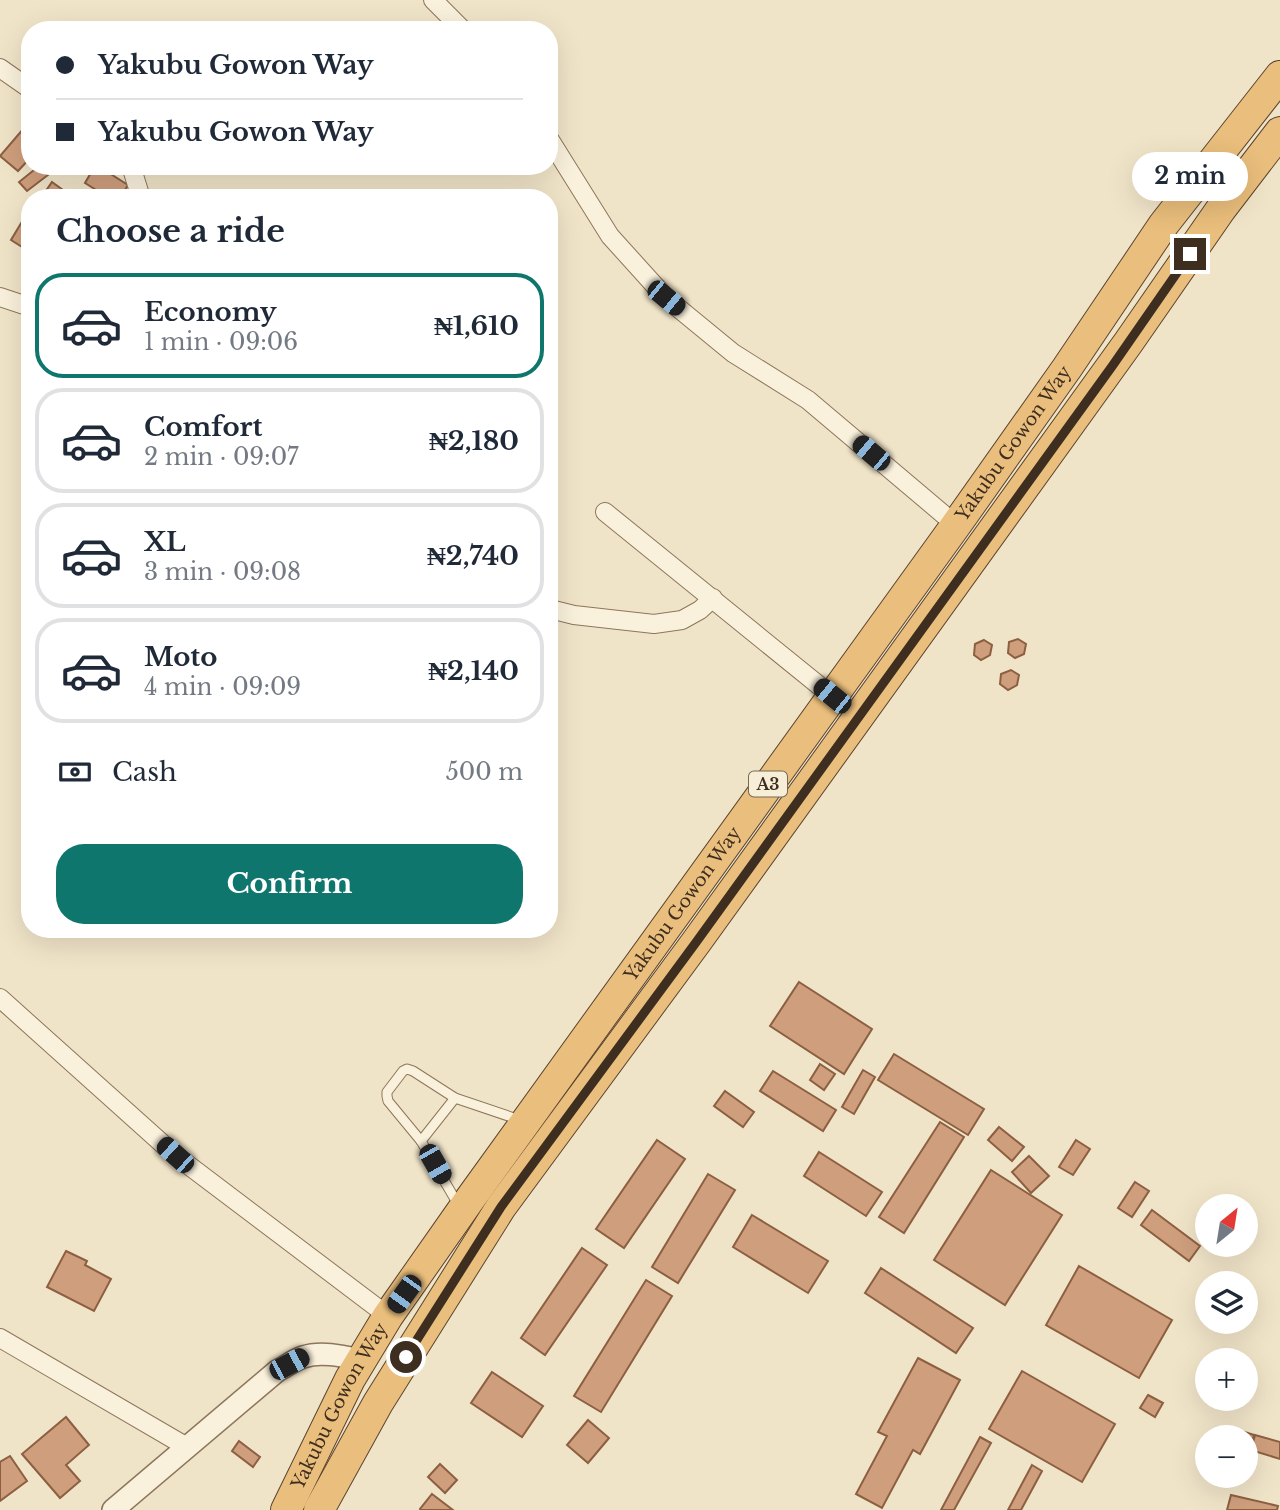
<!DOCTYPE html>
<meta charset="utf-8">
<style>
body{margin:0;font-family:"Libre Baskerville",serif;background:#f2f2f3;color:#1f2937;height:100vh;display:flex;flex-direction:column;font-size:26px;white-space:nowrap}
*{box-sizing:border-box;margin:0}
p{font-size:23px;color:#747a83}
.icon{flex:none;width:38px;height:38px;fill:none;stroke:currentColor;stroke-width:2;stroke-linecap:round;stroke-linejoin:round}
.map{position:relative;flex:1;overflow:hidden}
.details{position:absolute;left:21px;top:189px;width:537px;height:749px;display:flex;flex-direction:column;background:#fff;border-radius:28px;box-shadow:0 7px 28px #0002}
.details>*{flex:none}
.hud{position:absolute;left:21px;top:21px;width:537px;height:154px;border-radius:28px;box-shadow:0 7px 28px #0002;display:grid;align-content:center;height:154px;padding:0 35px;background:#fff}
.needle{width:46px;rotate:30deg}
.controls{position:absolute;left:1195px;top:1194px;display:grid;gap:14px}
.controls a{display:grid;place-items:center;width:63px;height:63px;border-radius:50%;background:#fff;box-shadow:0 7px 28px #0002;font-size:35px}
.end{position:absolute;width:32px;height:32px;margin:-16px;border:9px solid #3d2e20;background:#fff;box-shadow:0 0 0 4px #fff}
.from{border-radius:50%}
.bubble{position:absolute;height:49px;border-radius:24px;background:#fff;box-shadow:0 7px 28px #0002;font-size:23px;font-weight:800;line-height:49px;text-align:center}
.car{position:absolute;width:21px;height:42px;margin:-21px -10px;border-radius:9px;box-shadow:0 0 5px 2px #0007;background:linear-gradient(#222 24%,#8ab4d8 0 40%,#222 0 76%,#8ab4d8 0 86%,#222 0)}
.hud b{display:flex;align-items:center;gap:24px;height:66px;font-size:26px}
.hud b+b{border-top:2px solid #e0e1e3}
.hud i{width:18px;height:18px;background:#1f2937}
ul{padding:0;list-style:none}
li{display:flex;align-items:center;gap:21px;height:105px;margin:0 14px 10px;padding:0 21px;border:4px solid #e0e1e3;border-radius:28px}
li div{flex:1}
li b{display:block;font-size:26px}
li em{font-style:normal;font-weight:800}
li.selected{border-color:#0f766e}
li>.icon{width:63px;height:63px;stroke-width:1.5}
h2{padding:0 35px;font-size:32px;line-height:84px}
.pay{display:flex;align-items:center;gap:18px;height:77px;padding:0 35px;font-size:26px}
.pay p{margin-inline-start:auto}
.button{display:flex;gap:14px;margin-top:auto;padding:14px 35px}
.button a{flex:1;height:80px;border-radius:28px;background:#0f766e;color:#fff;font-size:28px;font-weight:800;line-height:80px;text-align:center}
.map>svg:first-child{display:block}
</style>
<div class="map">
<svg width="1280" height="1510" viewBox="0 0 1280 1510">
<rect width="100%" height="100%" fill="#f0e4c8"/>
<g fill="#cf9f7d" stroke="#8d5f41" stroke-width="2">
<path d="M30 121V158L18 171 0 156Z"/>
<path d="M39 166 48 175 27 191 19 182Z"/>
<path d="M95 166H98L128 185 120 198H109L85 183Z"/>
<path d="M52 182 74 198H41Z"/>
<path d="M26 215 30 218V252L11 240Z"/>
<path d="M1018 639 1026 644 1024 654 1015 658 1008 653 1009 642Z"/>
<path d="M984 640 992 645 990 655 981 660 974 655 975 644Z"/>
<path d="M1011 670 1019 675 1017 685 1008 690 1000 684 1001 674Z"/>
<path d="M799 982 872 1029 844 1074 770 1026Z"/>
<path d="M894 1054 984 1109 968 1135 878 1080Z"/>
<path d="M820 1064 835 1074 824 1090 810 1080Z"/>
<path d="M863 1070 875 1077 854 1114 842 1107Z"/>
<path d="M773 1071 836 1110 823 1131 760 1091Z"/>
<path d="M725 1091 754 1112 743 1127 714 1106Z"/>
<path d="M940 1122 964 1137 904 1233 879 1217Z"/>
<path d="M999 1127 1024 1147 1012 1161 988 1140Z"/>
<path d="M657 1140 685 1159 624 1248 596 1229Z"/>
<path d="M1076 1140 1090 1149 1073 1175 1059 1167Z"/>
<path d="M819 1152 882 1192 866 1216 804 1176Z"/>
<path d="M1029 1156 1049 1176 1031 1193 1012 1172Z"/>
<path d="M991 1170 1062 1215 1005 1305 934 1260Z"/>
<path d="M708 1174 735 1190 678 1283 652 1267Z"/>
<path d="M1135 1182 1149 1191 1132 1217 1118 1208Z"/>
<path d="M1152 1210 1200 1246 1189 1261 1141 1225Z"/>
<path d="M752 1215 828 1261 808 1293 733 1247Z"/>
<path d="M582 1248 607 1265 545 1355 521 1338Z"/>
<path d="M66 1251 87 1261 85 1265 111 1279 94 1311 47 1287Z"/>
<path d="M1079 1266 1172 1320 1139 1378 1046 1325Z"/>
<path d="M881 1268 973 1328 956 1353 865 1293Z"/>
<path d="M646 1280 672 1296 601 1412 574 1396Z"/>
<path d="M918 1358 960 1380 920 1454 913 1450 882 1508 856 1494 887 1436 878 1432Z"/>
<path d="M1022 1371 1115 1424 1082 1482 989 1429Z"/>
<path d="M492 1372 543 1406 522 1437 471 1403Z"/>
<path d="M1148 1395 1163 1403 1155 1417 1140 1408Z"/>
<path d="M66 1417 89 1445 66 1465 80 1481 60 1498 22 1454Z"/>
<path d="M588 1420 609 1438 588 1463 567 1445Z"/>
<path d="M1235 1429 1254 1435 1246 1464V1437H1233Z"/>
<path d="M1255 1435 1280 1442V1459L1251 1450Z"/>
<path d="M980 1437 991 1443 954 1510H941Z"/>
<path d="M239 1441 260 1457 253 1467 232 1451Z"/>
<path d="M10 1456 27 1481 0 1501V1462Z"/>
<path d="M440 1464 457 1480 445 1493 428 1477Z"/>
<path d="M1032 1465 1042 1471 1021 1510H1008Z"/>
<path d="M432 1494 453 1510H421L420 1509Z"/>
<path d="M1231 1495 1278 1506 1277 1510H1227Z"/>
</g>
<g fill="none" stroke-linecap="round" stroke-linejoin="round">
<g stroke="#8d765c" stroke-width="11">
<g id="service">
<path d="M421 1141 388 1101 387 1096V1092L403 1071 407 1069 413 1071 455 1098"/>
<path d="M459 1206 421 1141 455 1098 520 1120"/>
</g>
</g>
<g stroke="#8d765c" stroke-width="20">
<g id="minor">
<path d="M433 0 463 30"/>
<path d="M0 68 30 89"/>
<path d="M550 140 610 236 666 298 733 353 808 400 956 525"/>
<path d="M129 166 132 169 141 198"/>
<path d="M0 297 30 307"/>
<path d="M605 512 832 696"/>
<path d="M550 609 574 615 654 624 682 620 700 610 713 598"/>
<path d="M0 998 175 1155 388 1316"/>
<path d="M0 1338 187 1447"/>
</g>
</g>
<g stroke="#8d765c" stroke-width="24">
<path id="tertiary" d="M113 1510 277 1371C285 1367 294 1360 303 1357 321 1351 342 1356 360 1360"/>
</g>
<g stroke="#5b4430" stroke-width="32">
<g id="trunk">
<path id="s1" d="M286 1510 350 1379 388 1316 470 1199 956 525 1067 368 1164 224 1280 76"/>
<path d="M319 1510 378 1403 501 1207 697 941 1128 343 1221 209 1280 132"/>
</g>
</g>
<use href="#service" stroke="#faf1dc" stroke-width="9"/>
<use href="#minor" stroke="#faf1dc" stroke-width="18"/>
<use href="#tertiary" stroke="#faf1dc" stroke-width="21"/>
<use href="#trunk" stroke="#eabe7c" stroke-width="30"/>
</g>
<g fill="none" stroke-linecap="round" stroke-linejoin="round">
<path stroke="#3d2e20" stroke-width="9" d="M406 1357 501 1207 697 941 1113 365 1190 254"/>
</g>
<g text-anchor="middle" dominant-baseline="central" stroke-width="5" stroke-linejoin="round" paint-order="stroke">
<rect fill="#f7eed8" stroke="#756857" stroke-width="2" x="749" y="771.5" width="38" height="25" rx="5"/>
<g font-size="16" font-weight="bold" fill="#3d2e20">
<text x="768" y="784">A3</text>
</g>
<g font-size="18" fill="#3d2e20" stroke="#f7eed8">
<text stroke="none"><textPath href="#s1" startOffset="1293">Yakubu Gowon Way</textPath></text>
<text stroke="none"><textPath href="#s1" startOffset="726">Yakubu Gowon Way</textPath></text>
<text stroke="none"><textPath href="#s1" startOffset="117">Yakubu Gowon Way</textPath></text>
</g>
</g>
</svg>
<div class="controls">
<a><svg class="needle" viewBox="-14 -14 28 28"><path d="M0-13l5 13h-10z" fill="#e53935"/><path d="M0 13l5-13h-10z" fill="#747a83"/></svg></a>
<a><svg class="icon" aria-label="layers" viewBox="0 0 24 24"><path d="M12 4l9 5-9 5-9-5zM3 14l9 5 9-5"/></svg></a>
<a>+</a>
<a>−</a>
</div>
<i class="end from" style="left:406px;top:1357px"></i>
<i class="end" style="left:1190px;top:254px"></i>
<div class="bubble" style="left:1132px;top:152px;width:116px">2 min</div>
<i class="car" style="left:666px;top:298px;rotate:129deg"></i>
<i class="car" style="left:871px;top:453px;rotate:310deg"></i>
<i class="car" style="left:832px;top:696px;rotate:309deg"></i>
<i class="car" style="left:175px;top:1155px;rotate:312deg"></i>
<i class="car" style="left:435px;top:1164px;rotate:150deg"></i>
<i class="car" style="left:404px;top:1294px;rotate:216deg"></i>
<i class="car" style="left:289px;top:1364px;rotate:62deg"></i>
<div class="hud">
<b><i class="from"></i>Yakubu Gowon Way</b>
<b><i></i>Yakubu Gowon Way</b>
</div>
<section class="details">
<h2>Choose a ride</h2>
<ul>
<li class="selected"><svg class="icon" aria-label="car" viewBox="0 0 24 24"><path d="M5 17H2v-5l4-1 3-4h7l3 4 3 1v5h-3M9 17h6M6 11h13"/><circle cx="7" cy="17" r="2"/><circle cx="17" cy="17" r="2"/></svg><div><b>Economy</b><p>1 min · 09:06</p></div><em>₦1,610</em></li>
<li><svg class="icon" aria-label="car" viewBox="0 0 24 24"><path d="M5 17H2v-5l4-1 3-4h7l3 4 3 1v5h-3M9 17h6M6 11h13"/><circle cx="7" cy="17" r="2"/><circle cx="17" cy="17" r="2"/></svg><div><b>Comfort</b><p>2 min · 09:07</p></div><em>₦2,180</em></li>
<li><svg class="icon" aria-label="car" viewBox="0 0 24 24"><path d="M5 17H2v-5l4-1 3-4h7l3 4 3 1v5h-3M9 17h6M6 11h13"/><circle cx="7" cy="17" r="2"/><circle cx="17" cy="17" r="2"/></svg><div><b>XL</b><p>3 min · 09:08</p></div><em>₦2,740</em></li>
<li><svg class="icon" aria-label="car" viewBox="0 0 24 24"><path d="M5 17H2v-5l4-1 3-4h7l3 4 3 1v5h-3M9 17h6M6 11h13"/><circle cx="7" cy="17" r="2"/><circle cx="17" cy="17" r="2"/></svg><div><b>Moto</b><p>4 min · 09:09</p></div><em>₦2,140</em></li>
</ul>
<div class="pay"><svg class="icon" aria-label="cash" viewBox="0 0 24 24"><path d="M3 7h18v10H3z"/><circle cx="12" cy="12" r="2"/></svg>Cash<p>500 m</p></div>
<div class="button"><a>Confirm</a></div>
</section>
</div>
